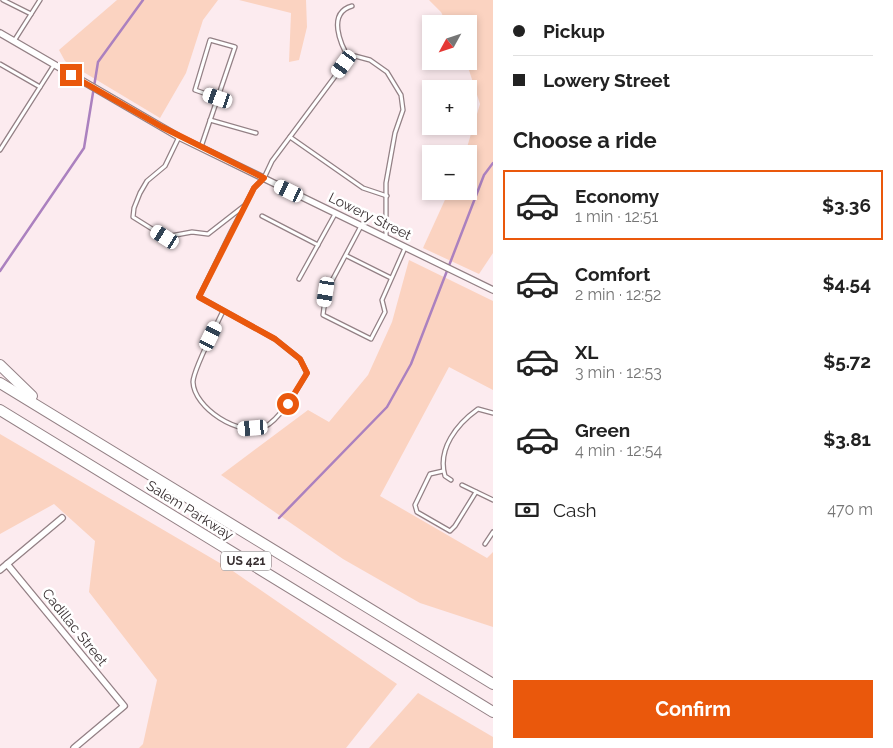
<!DOCTYPE html>
<meta charset="utf-8">
<style>
body{margin:0;font-family:Raleway,sans-serif;background:#f2f2f2;color:#222;height:100vh;display:flex;flex-direction:column;font-size:19px;white-space:nowrap}
*{box-sizing:border-box;margin:0}
p{font-size:16px;color:#767676}
.icon{flex:none;width:28px;height:28px;fill:none;stroke:currentColor;stroke-width:2;stroke-linecap:round;stroke-linejoin:round}
.map{position:relative;flex:1;overflow:hidden}
.side{display:flex;flex-direction:column;background:#fff;width:400px}
.side>*{flex:none}
.guide{display:grid;align-content:center;height:110px;padding:0 20px;background:#fff}
.needle{width:32px;rotate:230deg}
.buttons{position:absolute;left:422px;top:15px;display:grid;gap:10px}
.buttons a{display:grid;place-items:center;width:55px;height:55px;border-radius:0px;background:#fff;box-shadow:0 2px 8px #0003;font-size:25px}
.end{position:absolute;width:22px;height:22px;margin:-11px;border:6px solid #ea580c;background:#fff;box-shadow:0 0 0 2px #fff}
.from{border-radius:50%}
.car{position:absolute;width:15px;height:30px;margin:-15px -8px;border-radius:6px;box-shadow:0 0 4px 1px #0007;background:linear-gradient(#fff 24%,#345 0 40%,#fff 0 76%,#345 0 86%,#fff 0)}
.guide b{display:flex;align-items:center;gap:18px;height:48px;font-size:19px}
.guide b+b{border-top:1px solid #e0e0e0}
.guide i{width:12px;height:12px;background:#222}
ul{padding:0;list-style:none}
li{display:flex;align-items:center;gap:15px;height:70px;margin:0 10px 8px;padding:0 10px;border:2px solid transparent;border-radius:0px}
li div{flex:1}
li b{display:block;font-size:19px}
li em{font-style:normal;font-weight:700}
li.current{border-color:#ea580c}
li>.icon{width:45px;height:45px;stroke-width:1.5}
h2{padding:0 20px;font-size:22px;line-height:60px}
.pay{display:flex;align-items:center;gap:12px;height:55px;padding:0 20px;font-size:19px}
.pay p{margin-inline-start:auto}
.action{display:flex;gap:10px;margin-top:auto;padding:10px 20px}
.action a{flex:1;height:58px;border-radius:0px;background:#ea580c;color:#fff;font-size:20px;font-weight:700;line-height:58px;text-align:center}
main{display:flex;flex:1;min-height:0}
.map>svg:first-child{display:block}
</style>
<main>
<div class="map">
<svg width="493" height="748" viewBox="0 0 493 748">
<rect width="100%" height="100%" fill="#fcebef"/>
<g fill="#fbd3c1">
<path d="M117 0H218L203 20 186 73 160 118 65 61 59 50Z"/>
<path d="M239 0H306L307 27 299 60 289 62 291 13Z"/>
<path d="M429 0H493V253L479 274 423 248 449 191H469V154H465L480 104 466 61H469V24H447L441 12Z"/>
<path d="M409 260 493 301V390L449 367 380 496 487 558 493 552V627L420 603 343 559 221 475 308 410 329 422 368 375 392 322Z"/>
<path d="M0 434 230 569 397 684 346 748H139L143 744 157 680 89 592 95 541 54 504 0 534Z"/>
<path d="M418 693 493 737V748H369Z"/>
</g>
<g fill="none" stroke-linecap="round" stroke-linejoin="round">
<g stroke="#ab81bf" stroke-width="2.5">
<path d="M0 271 84 148 98 62 143 0"/>
<path d="M279 518 387 407 411 364 484 175 493 163"/>
</g>
<g stroke="#938085" stroke-width="5.5">
<g id="lane">
<path d="M3 0 31 14"/>
<path d="M14 41 40 0"/>
<path d="M350 60C340 44 327 13 352 6"/>
<path d="M0 64 40 87"/>
<path d="M210 120 256 133"/>
<path d="M179 137 165 166 147 181 140 193 134 208 133 217 165 237 192 232 208 234 244 206"/>
<path d="M290 137 363 188 387 196"/>
<path d="M201 147 235 47 210 40 195 90 218 98"/>
<path d="M0 150 54 65"/>
<path d="M262 216 318 245"/>
<path d="M361 226 326 292 323 315 371 339 385 312 382 300 405 248"/>
<path d="M347 256 391 278"/>
<path d="M299 279 335 214"/>
<path d="M223 311C217 324 193 370 193 382 194 408 239 437 264 427 280 420 298 388 307 373L300 359 275 339 199 297 231 232 254 188 264 178 272 161 345 63 355 56 370 60 387 72 401 95 403 110 395 133 386 183V237"/>
<path d="M443 471 430 474 415 505 417 512 450 531 455 526 476 492"/>
<path d="M451 480 445 476C437 449 457 424 478 409L493 413"/>
<path d="M462 485 493 500"/>
<path d="M485 544 493 532"/>
</g>
</g>
<g stroke="#938085" stroke-width="8">
<g id="street">
<path d="M0 33 179 137 493 290"/>
<path d="M7 564 124 706 74 748"/>
<path d="M0 570 62 518"/>
</g>
</g>
<g stroke="#938085" stroke-width="12">
<g id="highway">
<path d="M0 365 32 396"/>
<path d="M0 383 493 684"/>
<path d="M0 410 493 712"/>
</g>
</g>
<use href="#lane" stroke="#fff" stroke-width="3"/>
<use href="#street" stroke="#fff" stroke-width="5.5"/>
<use href="#highway" stroke="#fff" stroke-width="10"/>
</g>
<g fill="none" stroke-linecap="round" stroke-linejoin="round">
<path stroke="#ea580c" stroke-width="6" d="M71 75 162 127 264 178 254 188 199 297 275 339 300 359 307 373 288 404"/>
</g>
<g text-anchor="middle" dominant-baseline="central" stroke-width="5" stroke-linejoin="round" paint-order="stroke">
<rect fill="#fff" stroke="#746e70" stroke-width="1" x="221" y="551.5" width="50" height="19" rx="4"/>
<g font-size="12" font-weight="bold" fill="#393032">
<text x="246" y="561">US 421</text>
</g>
<g font-size="14" fill="#393032" stroke="#fff">
<text transform="translate(370 216) rotate(26)">Lowery Street</text>
<text transform="translate(190 510) rotate(32)">Salem Parkway</text>
<text transform="translate(75 627) rotate(51)">Cadillac Street</text>
</g>
</g>
</svg>
<div class="buttons">
<a><svg class="needle" viewBox="-14 -14 28 28"><path d="M0-13l5 13h-10z" fill="#e53935"/><path d="M0 13l5-13h-10z" fill="#767676"/></svg></a>
<a>+</a>
<a>−</a>
</div>
<i class="end from" style="left:288px;top:404px"></i>
<i class="end" style="left:71px;top:75px"></i>
<i class="car" style="left:344px;top:64px;rotate:216deg"></i>
<i class="car" style="left:218px;top:98px;rotate:289deg"></i>
<i class="car" style="left:289px;top:191px;rotate:296deg"></i>
<i class="car" style="left:165px;top:237px;rotate:302deg"></i>
<i class="car" style="left:326px;top:292px;rotate:189deg"></i>
<i class="car" style="left:211px;top:336px;rotate:26deg"></i>
<i class="car" style="left:253px;top:428px;rotate:265deg"></i>
</div>
<section class="side">
<div class="guide">
<b><i class="from"></i>Pickup</b>
<b><i></i>Lowery Street</b>
</div>
<h2>Choose a ride</h2>
<ul>
<li class="current"><svg class="icon" aria-label="car" viewBox="0 0 24 24"><path d="M5 17H2v-5l4-1 3-4h7l3 4 3 1v5h-3M9 17h6M6 11h13"/><circle cx="7" cy="17" r="2"/><circle cx="17" cy="17" r="2"/></svg><div><b>Economy</b><p>1 min · 12:51</p></div><em>$3.36</em></li>
<li><svg class="icon" aria-label="car" viewBox="0 0 24 24"><path d="M5 17H2v-5l4-1 3-4h7l3 4 3 1v5h-3M9 17h6M6 11h13"/><circle cx="7" cy="17" r="2"/><circle cx="17" cy="17" r="2"/></svg><div><b>Comfort</b><p>2 min · 12:52</p></div><em>$4.54</em></li>
<li><svg class="icon" aria-label="car" viewBox="0 0 24 24"><path d="M5 17H2v-5l4-1 3-4h7l3 4 3 1v5h-3M9 17h6M6 11h13"/><circle cx="7" cy="17" r="2"/><circle cx="17" cy="17" r="2"/></svg><div><b>XL</b><p>3 min · 12:53</p></div><em>$5.72</em></li>
<li><svg class="icon" aria-label="car" viewBox="0 0 24 24"><path d="M5 17H2v-5l4-1 3-4h7l3 4 3 1v5h-3M9 17h6M6 11h13"/><circle cx="7" cy="17" r="2"/><circle cx="17" cy="17" r="2"/></svg><div><b>Green</b><p>4 min · 12:54</p></div><em>$3.81</em></li>
</ul>
<div class="pay"><svg class="icon" aria-label="cash" viewBox="0 0 24 24"><path d="M3 7h18v10H3z"/><circle cx="12" cy="12" r="2"/></svg>Cash<p>470 m</p></div>
<div class="action"><a>Confirm</a></div>
</section>
</main>
